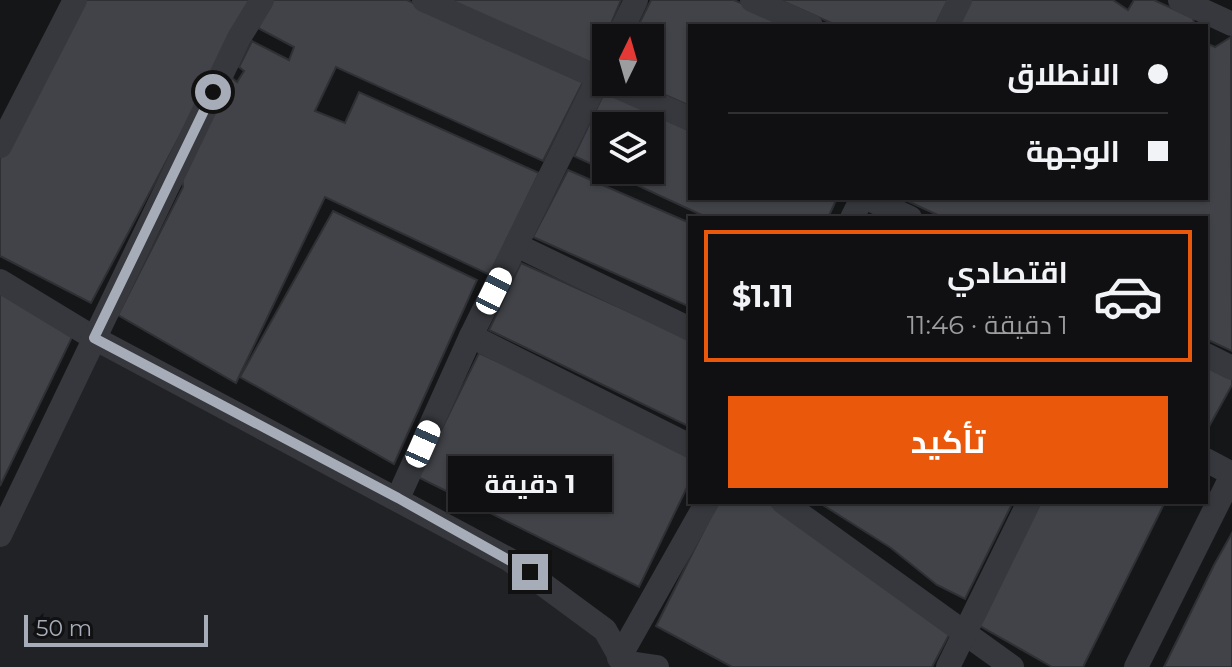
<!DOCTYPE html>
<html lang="ar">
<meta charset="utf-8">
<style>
body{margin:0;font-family:Montserrat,Cairo,sans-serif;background:#1e1e20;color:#f1f3f6;direction:rtl;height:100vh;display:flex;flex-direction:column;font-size:30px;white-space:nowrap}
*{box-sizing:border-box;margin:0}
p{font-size:26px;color:#9c9d9f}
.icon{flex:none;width:44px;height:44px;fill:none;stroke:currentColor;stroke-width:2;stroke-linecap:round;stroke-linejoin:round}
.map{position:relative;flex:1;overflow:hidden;direction:ltr}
.details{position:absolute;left:688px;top:216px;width:520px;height:288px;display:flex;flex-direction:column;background:#101012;border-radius:0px;box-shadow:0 2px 6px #0004,0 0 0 2px #303032;direction:rtl}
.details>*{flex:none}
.banner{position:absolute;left:688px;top:24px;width:520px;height:176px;border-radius:0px;box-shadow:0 2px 6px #0004,0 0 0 2px #303032;direction:rtl;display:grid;align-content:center;height:176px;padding:0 40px;background:#101012}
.needle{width:52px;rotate:5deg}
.buttons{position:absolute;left:592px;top:24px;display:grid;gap:16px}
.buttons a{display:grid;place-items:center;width:72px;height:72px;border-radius:0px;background:#101012;box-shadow:0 2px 6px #0004,0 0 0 2px #303032;font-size:40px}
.scale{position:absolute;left:24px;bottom:20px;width:184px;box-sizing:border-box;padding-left:8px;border:4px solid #a7adb8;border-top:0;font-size:22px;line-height:28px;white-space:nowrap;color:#a7adb8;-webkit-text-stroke:6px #111113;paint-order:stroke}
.end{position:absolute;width:36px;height:36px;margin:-18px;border:10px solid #a7adb8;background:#111;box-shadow:0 0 0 4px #111}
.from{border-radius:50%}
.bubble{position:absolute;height:56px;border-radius:0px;background:#101012;box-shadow:0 2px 6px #0004,0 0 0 2px #303032;font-size:26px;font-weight:700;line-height:56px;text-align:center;direction:rtl}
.car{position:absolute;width:24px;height:48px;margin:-24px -12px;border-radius:10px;box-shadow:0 0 6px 2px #0007;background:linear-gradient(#fff 24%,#345 0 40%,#fff 0 76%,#345 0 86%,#fff 0)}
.banner b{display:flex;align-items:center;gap:28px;height:76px;font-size:30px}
.banner b+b{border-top:2px solid #303032}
.banner i{width:20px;height:20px;background:#f1f3f6}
ul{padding:14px 0 0;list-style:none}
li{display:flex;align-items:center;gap:24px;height:132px;margin:0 16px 12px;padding:0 24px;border:4px solid transparent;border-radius:0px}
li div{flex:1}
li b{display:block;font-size:30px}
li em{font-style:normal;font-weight:700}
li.active{border-color:#ea580c}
li>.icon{width:72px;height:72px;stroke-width:1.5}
.button{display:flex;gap:16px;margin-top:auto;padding:16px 40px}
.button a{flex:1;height:92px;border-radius:0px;background:#ea580c;color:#fff;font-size:32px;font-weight:700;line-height:92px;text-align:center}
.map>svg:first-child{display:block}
</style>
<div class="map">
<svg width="1232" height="667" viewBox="0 0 1232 667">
<rect width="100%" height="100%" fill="#151618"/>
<path fill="#212225" d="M98 346 391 498 660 667H0V545Z"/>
<g fill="#414348" stroke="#2f3034" stroke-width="2" fill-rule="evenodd">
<path d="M84 0H252L91 303 0 256V159Z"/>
<path d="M272 0H407L584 80 543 161 336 67 315 111 345 123 359 92 539 173 490 275 325 197 236 383 118 315 183 187 182 176 231 77 237 82 244 71 239 67 252 41 289 60 294 47 258 28Z"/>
<path d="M439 0H621L594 65Z"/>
<path d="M651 0H734L793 26H690V106L636 82H650V38H632Z"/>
<path d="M780 0H948L935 26H838Z"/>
<path d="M967 0H1113L1128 10 1134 0H1154L1193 18 1195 26H954Z"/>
<path d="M1231 37 1232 351 1206 339V218H944L901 198H1206V43L1215 47Z"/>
<path d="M605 91 690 129V198H837L828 218H708L574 156ZM606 126H650V170H606Z"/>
<path d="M568 170 690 223V307L533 237Z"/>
<path d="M333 211 477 280 394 464 240 377Z"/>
<path d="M521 263 690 339V427L489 330Z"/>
<path d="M0 288 76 329 0 486Z"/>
<path d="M479 353 690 450V481L639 587 418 477Z"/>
<path d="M1206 359 1232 373V385L1206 432Z"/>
<path d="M718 502H767L950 633 932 667H732L656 626Z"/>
<path d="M818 502H1013L965 599 937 585 891 548Z"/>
<path d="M1037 502H1165L1083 667H1052L973 622Z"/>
<path d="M1232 533V667H1164L1214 565Z"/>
</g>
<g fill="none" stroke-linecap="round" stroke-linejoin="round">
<g stroke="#36383d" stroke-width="24">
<path d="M424 0 606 81"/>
<path d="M752 0 811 26"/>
<path d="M1180 0 1232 24"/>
<path d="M947 26 960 0"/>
<path d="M618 38 636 0"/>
<path d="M607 82 690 119"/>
<path d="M0 146 75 0"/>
<path d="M867 198 910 218"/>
<path d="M852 218 862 198"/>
<path d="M516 245 690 329"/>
<path d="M0 281 94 338 510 560 605 630 623 662 657 667"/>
<path d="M471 336 690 446"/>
<path d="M1206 355 1232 368"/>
<path d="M1206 460 1232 474"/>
<path d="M398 498 471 336 606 63"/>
<path d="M783 502 1012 667"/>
<path d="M0 535 239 38 262 0"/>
<path d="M619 658 707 502"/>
<path d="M948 667 1029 502"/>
<path d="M1136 667 1232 475"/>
</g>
</g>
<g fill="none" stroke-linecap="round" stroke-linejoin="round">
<path stroke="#a7adb8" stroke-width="10" d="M213 92 94 338 398 498 530 572"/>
</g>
</svg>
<div class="buttons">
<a><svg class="needle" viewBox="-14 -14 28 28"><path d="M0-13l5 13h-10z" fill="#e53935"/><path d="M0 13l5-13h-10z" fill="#9c9d9f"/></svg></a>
<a><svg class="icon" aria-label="layers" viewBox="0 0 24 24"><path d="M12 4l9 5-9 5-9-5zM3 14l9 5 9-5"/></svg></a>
</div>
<div class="scale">50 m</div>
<i class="end from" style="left:213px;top:92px"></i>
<i class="end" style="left:530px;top:572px"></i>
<div class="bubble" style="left:448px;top:456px;width:164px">1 دقيقة</div>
<i class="car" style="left:494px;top:291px;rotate:26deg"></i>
<i class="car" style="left:423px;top:444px;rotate:24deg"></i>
<div class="banner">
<b><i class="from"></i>الانطلاق</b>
<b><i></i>الوجهة</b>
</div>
<section class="details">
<ul>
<li class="active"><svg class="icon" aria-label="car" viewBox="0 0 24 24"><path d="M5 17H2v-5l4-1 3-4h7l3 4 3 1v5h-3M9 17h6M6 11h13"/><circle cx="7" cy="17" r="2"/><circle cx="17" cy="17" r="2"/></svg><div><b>اقتصادي</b><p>1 دقيقة · 11:46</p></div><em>$1.11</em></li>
</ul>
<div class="button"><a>تأكيد</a></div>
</section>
</div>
